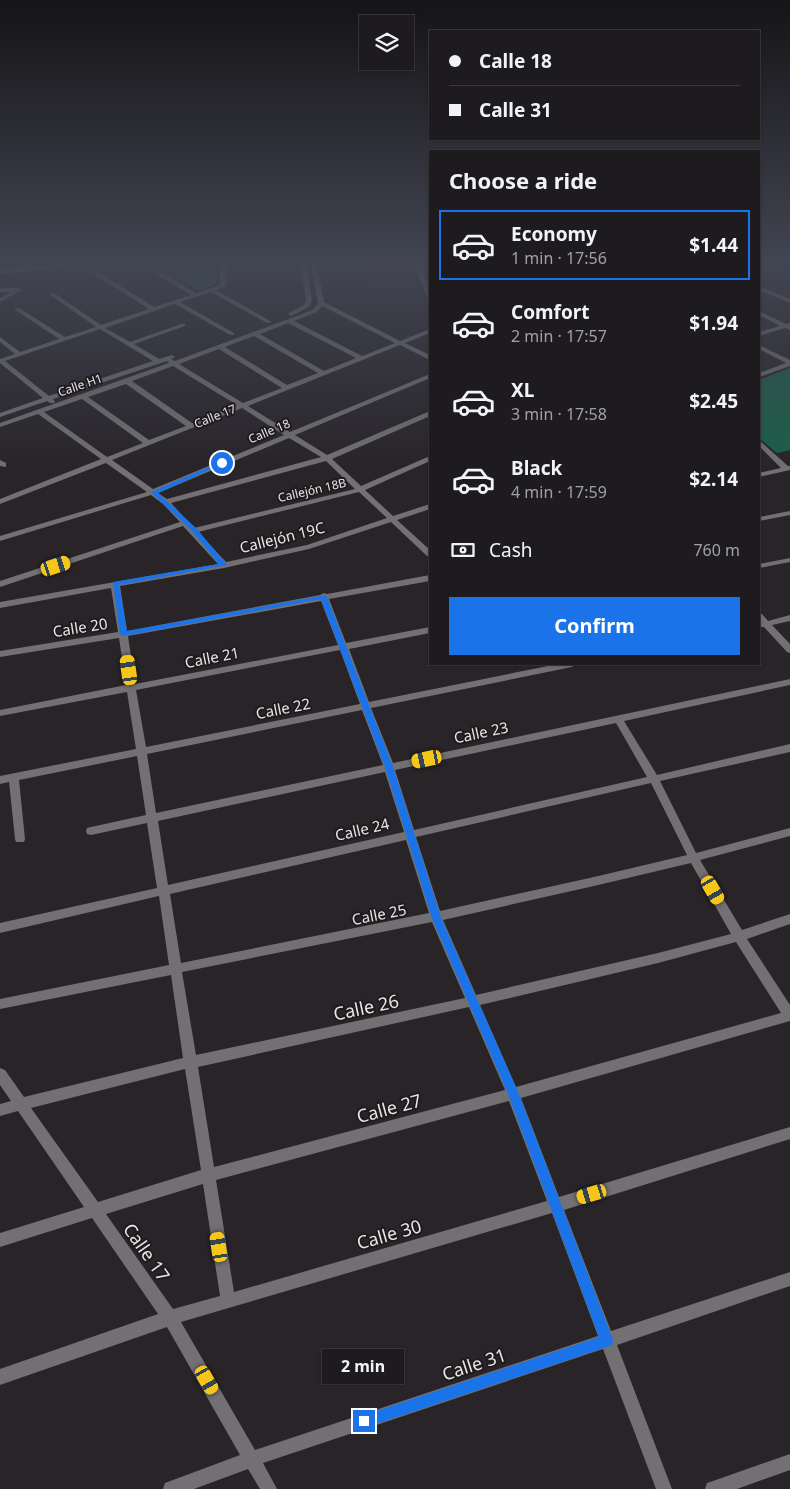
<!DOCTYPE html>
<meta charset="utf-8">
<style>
body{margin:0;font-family:"Noto Sans",sans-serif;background:#2b282b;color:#f1f3f6;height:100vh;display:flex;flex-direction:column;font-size:19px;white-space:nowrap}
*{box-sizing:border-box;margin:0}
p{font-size:16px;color:#a1a1a4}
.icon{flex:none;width:28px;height:28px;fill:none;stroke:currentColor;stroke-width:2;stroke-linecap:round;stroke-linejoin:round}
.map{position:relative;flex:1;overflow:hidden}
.panel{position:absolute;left:429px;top:150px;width:331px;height:515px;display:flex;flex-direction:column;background:#1e1b1e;border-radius:0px;box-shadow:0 1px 4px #0004,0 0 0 1px #3c393c}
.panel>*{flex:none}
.hud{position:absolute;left:429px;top:30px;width:331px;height:110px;border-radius:0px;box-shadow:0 1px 4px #0004,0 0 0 1px #3c393c;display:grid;align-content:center;height:110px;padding:0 20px;background:#1e1b1e}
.fabs{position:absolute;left:359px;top:15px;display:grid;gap:10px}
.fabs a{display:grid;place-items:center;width:55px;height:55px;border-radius:0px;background:#1e1b1e;box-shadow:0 1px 4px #0004,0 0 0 1px #3c393c;font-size:25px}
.end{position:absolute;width:22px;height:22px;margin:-11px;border:6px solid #1a73e8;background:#fff;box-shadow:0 0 0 2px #fff}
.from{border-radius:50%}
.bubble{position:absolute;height:35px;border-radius:0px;background:#1e1b1e;box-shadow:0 1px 4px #0004,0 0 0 1px #3c393c;font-size:16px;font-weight:700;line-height:35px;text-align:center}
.car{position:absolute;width:15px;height:30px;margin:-15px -8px;border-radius:6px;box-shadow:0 0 4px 1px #0007;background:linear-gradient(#f5c518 24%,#345 0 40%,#f5c518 0 76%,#345 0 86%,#f5c518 0)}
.hud b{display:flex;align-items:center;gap:18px;height:48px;font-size:19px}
.hud b+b{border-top:1px solid #3c393c}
.hud i{width:12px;height:12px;background:#f1f3f6}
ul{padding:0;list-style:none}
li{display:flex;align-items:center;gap:15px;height:70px;margin:0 10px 8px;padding:0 10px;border:2px solid transparent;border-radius:0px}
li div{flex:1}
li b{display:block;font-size:19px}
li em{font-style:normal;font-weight:700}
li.selected{border-color:#1a73e8}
li>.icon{width:45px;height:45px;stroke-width:1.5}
h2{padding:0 20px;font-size:22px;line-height:60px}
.pay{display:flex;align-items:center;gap:12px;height:55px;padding:0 20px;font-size:19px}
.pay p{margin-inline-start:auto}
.action{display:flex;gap:10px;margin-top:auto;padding:10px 20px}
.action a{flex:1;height:58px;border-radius:0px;background:#1a73e8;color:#fff;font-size:20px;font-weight:700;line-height:58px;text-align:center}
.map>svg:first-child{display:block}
</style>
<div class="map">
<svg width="790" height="1489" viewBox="0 0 790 1489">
<rect width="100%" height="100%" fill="#282428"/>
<path fill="#352d34" d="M411 271 417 287 372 288 370 273Z"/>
<path fill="#50314e" d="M369 261H407L411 271 373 273Z"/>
<g fill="#1b5f48">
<path d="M217 272 216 284 198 290 172 274Z"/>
<path d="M790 368V450L777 453 759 438V380Z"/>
</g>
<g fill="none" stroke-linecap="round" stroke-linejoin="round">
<g fill="#727072" fill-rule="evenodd">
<path d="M63 261H69V264L62 268 0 274V270L61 264 63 263Z"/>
<path d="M135 261H141L196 293 220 285V261H226V286L216 290 272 322 267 323 211 292 180 302 234 333V335H230L175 304 105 328 130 342 181 324H185V326L134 344 159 359 172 355 175 357 171 359 175 361 313 310 318 303 310 261H316L324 302 400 341 430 329V333L405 343 430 355V360L400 345 248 406 290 432 430 374V378L295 435 327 455 430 411V416L332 459 361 486 430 456V461L365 490 393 516 430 504V509L397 520 430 550V556H427L391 522 309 549 224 568 120 586 127 631 320 595 324 593 327 594 430 575V581L329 599 346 643 430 627V633L349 649 369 702 558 664H577L572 667 371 708 393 763 790 679V685L624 721 657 775 790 744V752L660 781 696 853 790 828V836L700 860 742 930 790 914V924L747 939 790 1005V1021L521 1098 559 1197 790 1127V1139L564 1210 611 1331 790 1272V1286L617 1345 672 1489H656L603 1349 263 1463 277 1489H260L248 1469 194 1489H163L165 1483 240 1455 167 1327 0 1385V1369L158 1314 92 1218 0 1247V1233L84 1207 18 1111 0 1116V1104L11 1101 0 1085V1068L5 1070 24 1097 183 1058 171 975 0 1009V999L169 965 159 896 0 933V923L157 888 147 823 91 835 87 834 86 831 87 828 91 827 146 815 137 756 19 780 25 839 24 842H16L15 839 9 782 0 784V776L136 749 127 692 0 716V710L126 685 119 638 0 657V651L118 632 111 588 0 608V602L218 564 183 526 0 587V581L180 522 163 504 151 495 0 541V536L147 492 106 463 0 504V499L101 459 38 414 0 427V423L169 363 167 361 53 399 55 402 54 403H50L47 401 0 417V413L43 398 0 363V359L15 354 0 342V337L20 352 59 339 14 309 19 308 65 337 96 327 50 295V293H54L101 325 149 309 94 274V272H98L154 307 191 295ZM322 306 395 343 362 356 294 321 317 312ZM288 323 356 358 324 371 260 334ZM100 329 153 361 49 396 5 361ZM254 336 318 373 287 385 225 347ZM219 349 282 388 243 403 179 364ZM173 366 237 405 192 423 132 381ZM126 384 186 426 149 440 88 397ZM82 399 143 443 107 457 44 412ZM242 408 284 435 153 489 112 460ZM289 438 321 457 167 499 158 493ZM326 461 355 489 194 528 171 503ZM359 492 387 518 307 545 226 562 198 532ZM321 601 338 645 135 684 128 636ZM340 650 360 704 146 747 136 690ZM362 710 383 765 156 813 147 754ZM616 723 647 777 414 830 395 770ZM385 772 404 832 168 885 158 821ZM651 783 687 855 594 877 440 911 416 837ZM406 840 429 913 181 963 170 894ZM691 863 731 934 658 953 476 995 443 920 594 886ZM432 922 465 998 196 1055 182 972ZM736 942 781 1013 516 1087 480 1005 658 963ZM469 1007 505 1090 214 1167 198 1067ZM185 1069 201 1170 98 1202 31 1108ZM509 1101 547 1201 234 1292 216 1180ZM203 1184 220 1296 173 1309 106 1214ZM552 1213 598 1336 255 1450 181 1322Z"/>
<path d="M300 261H306L312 300 309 307 291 316 289 315V313L304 305 306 300Z"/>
<path d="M413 261H419L430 289V299L427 297Z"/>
<path d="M424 261H430V269L428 268Z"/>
<path d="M784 261H790V264Z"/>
<path d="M759 286 790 299V303L759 290Z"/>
<path d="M0 288H19L22 290 0 302V298L11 292H0Z"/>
<path d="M759 311 786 324 790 323V330L785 328 759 336V332L780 326 759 315Z"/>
<path d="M759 345 790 360V366L759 377V373L786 363 759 349Z"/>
<path d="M759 440 788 466H790V470L759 477V473L781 468 759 446Z"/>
<path d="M0 460 6 463V467L0 466Z"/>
<path d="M790 511V515L759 521V517Z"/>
<path d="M790 558V562L759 568V564Z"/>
<path d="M759 613 762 614 768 621 790 615V621L772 625 790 644V653L787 652 764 627H759L760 623Z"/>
<path d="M790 1454V1470L737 1489H705L707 1483 713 1481Z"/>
</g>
</g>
<linearGradient id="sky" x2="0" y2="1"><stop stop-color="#161416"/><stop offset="0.56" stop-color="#424553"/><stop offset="1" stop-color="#424553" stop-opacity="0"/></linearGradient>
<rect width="790" height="469" fill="url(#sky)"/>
<path fill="#1a73e8" d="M220 462 225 463 158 493 196 528 227 565 119 585 127 631 326 595 393 767 441 918 519 1094 613 1340 612 1345 607 1347 364 1428 360 1426 358 1421 360 1417 364 1415 599 1337 508 1094 432 918 385 767 321 599 124 636 120 634 113 582 219 564 192 531 151 492Z"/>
<g text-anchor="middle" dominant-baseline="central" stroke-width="4" stroke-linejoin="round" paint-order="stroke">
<g font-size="12" fill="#e8e5e7" stroke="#1f1b1e">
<text transform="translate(80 385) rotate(-19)">Calle H1</text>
<text transform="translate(215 416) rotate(-22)">Calle 17</text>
<text transform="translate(269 431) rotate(-23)">Calle 18</text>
<text transform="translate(312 490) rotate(-13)">Callejón 18B</text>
</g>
<g font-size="15" fill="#e8e5e7" stroke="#1f1b1e">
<text transform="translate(282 537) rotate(-14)">Callejón 19C</text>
<text transform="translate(80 627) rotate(-9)">Calle 20</text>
<text transform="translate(212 657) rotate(-11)">Calle 21</text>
<text transform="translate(283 708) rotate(-11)">Calle 22</text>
<text transform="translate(481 732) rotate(-12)">Calle 23</text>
<text transform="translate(362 829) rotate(-13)">Calle 24</text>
<text transform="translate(379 914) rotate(-11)">Calle 25</text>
</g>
<g font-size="18" fill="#e8e5e7" stroke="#1f1b1e">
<text transform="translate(366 1007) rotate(-12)">Calle 26</text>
<text transform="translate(389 1108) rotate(-15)">Calle 27</text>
<text transform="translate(389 1234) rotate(-16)">Calle 30</text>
<text transform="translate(147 1252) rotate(55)">Calle 17</text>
<text transform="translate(474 1364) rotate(-18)">Calle 31</text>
</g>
</g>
</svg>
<div class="fabs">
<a><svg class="icon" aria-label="layers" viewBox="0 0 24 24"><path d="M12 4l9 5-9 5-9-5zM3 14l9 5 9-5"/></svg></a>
</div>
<i class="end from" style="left:222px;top:463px"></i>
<i class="end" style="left:364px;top:1421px"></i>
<div class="bubble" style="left:322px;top:1349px;width:82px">2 min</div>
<i class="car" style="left:56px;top:566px;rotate:72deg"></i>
<i class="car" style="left:129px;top:670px;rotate:352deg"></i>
<i class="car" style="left:427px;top:759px;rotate:258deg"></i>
<i class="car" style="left:713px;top:890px;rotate:150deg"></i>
<i class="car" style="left:592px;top:1194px;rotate:253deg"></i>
<i class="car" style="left:219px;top:1247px;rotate:351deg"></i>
<i class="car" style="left:207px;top:1380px;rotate:150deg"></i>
<div class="hud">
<b><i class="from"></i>Calle 18</b>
<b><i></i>Calle 31</b>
</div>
<section class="panel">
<h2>Choose a ride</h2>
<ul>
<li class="selected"><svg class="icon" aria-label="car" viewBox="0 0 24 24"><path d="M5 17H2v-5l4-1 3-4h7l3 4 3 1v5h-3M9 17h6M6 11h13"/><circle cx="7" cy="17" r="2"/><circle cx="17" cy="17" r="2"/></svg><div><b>Economy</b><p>1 min · 17:56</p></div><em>$1.44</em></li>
<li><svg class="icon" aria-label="car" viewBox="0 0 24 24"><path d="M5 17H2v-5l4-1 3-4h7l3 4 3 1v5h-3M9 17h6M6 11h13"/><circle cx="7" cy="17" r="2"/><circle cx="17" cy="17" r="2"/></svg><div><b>Comfort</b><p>2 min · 17:57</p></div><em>$1.94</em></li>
<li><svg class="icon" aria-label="car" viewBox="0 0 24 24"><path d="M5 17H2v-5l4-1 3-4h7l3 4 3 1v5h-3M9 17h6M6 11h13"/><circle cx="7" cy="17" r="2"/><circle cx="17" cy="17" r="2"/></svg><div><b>XL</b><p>3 min · 17:58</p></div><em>$2.45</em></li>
<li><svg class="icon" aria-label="car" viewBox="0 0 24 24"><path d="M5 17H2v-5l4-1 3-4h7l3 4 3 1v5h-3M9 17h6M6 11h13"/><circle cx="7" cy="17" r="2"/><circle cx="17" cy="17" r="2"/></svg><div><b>Black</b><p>4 min · 17:59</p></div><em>$2.14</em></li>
</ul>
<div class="pay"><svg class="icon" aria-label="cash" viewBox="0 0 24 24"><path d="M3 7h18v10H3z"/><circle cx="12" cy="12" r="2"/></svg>Cash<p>760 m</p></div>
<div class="action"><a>Confirm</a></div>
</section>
</div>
